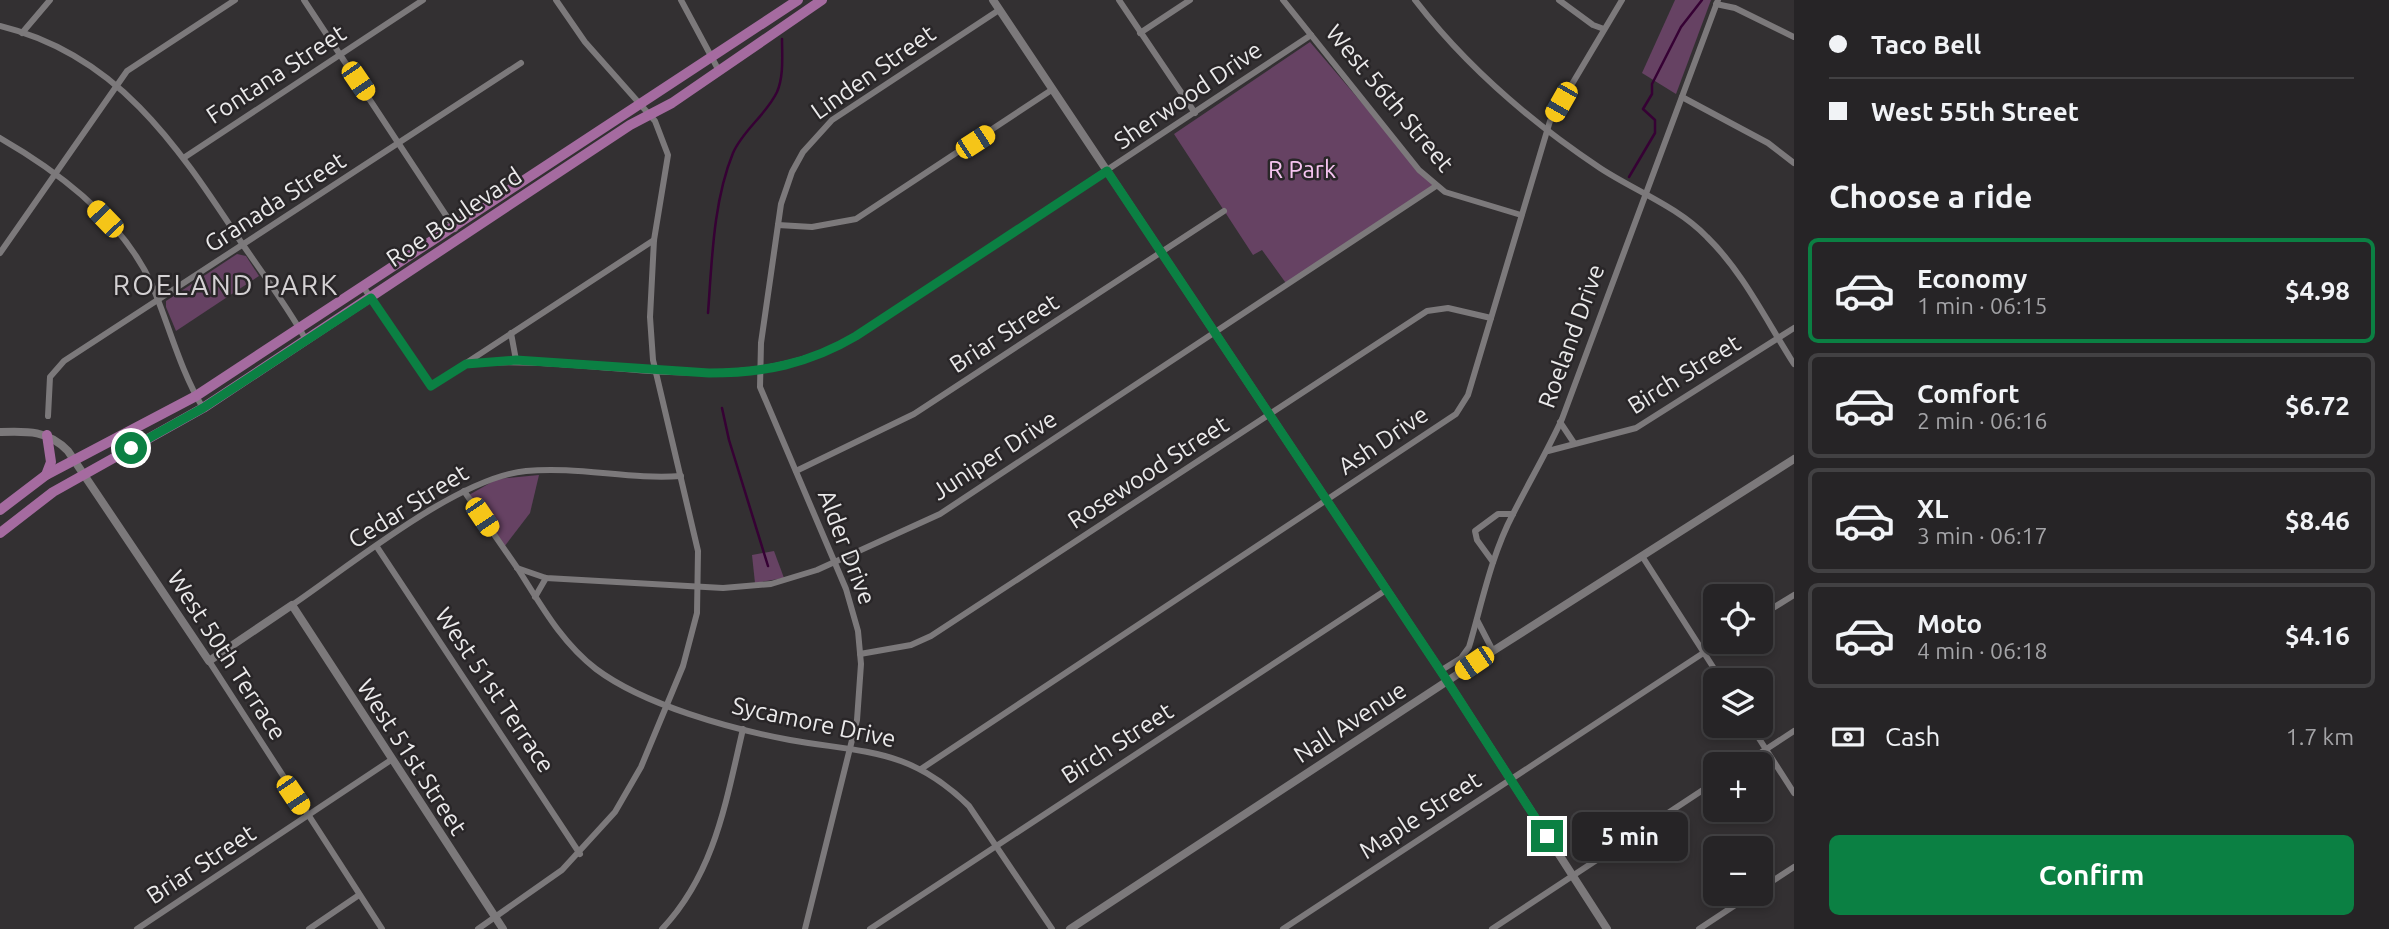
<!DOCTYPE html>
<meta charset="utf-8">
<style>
body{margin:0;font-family:Ubuntu,sans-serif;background:#323032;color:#f1f3f6;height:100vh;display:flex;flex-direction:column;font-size:26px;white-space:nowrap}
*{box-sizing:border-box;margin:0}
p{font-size:23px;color:#a4a4a7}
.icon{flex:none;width:38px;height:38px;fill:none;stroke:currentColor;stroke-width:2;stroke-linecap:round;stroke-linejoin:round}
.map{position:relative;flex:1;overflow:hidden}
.side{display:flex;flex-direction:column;background:#262426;width:595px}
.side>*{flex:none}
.top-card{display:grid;align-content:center;height:154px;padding:0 35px;background:#262426}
.buttons{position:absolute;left:1703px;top:584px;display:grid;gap:14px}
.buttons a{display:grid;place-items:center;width:70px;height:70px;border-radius:10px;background:#262426;box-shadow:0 4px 10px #0003,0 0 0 2px #424143;font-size:35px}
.end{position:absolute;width:32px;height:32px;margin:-16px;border:9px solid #0b8043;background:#fff;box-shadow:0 0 0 4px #fff}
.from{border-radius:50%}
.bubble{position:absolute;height:49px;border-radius:10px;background:#262426;box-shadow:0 4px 10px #0003,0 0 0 2px #424143;font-size:23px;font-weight:700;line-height:49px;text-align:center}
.car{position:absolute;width:21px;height:42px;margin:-21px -10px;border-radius:9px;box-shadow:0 0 5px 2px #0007;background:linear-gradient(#f5c518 24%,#345 0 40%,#f5c518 0 76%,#345 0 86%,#f5c518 0)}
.top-card b{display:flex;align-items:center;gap:24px;height:66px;font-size:26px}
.top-card b+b{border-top:2px solid #424143}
.top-card i{width:18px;height:18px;background:#f1f3f6}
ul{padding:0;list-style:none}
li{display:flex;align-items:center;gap:21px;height:105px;margin:0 14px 10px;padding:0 21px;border:4px solid #424143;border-radius:10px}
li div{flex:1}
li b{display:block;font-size:26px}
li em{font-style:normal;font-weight:700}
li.current{border-color:#0b8043}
li>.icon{width:63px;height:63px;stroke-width:1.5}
h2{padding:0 35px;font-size:32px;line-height:84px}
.pay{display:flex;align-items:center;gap:18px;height:77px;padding:0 35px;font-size:26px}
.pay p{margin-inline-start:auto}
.primary-button{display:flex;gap:14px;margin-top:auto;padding:14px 35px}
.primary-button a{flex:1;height:80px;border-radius:10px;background:#0b8043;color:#fff;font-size:28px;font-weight:700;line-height:80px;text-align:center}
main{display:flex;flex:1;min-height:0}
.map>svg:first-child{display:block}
</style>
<main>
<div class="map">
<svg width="1794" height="929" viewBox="0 0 1794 929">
<rect width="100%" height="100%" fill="#333032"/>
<g fill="#664263">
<path d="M1675 0H1711L1676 94 1642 73Z"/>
<path d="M1310 42 1419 170 1436 186 1288 286 1262 250 1253 255 1174 134Z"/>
<path d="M237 254 246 256 259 276 176 331 166 307V301Z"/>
<path d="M539 475 530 513 504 547 469 495 497 479Z"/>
<path d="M774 551 784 578 755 583 752 555Z"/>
</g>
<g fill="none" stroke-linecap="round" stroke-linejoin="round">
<g stroke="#360134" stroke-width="2.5">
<path d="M1629 177 1655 133V120L1643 109 1652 94V84L1681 27 1702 0"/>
<path d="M708 313C712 261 713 202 733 153 743 130 766 115 777 92 784 76 782 55 782 39"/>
<path d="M722 408 729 440 768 566"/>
</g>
<g stroke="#7c797b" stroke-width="6">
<path d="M304 0 455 229"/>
<path d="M681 0 718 69"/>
<path d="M1119 0 1195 113"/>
<path d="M1283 0 1419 170 1445 192 1521 215"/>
<path d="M1415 0C1465 65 1531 122 1600 168 1635 191 1677 206 1707 237 1743 272 1767 322 1794 364"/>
<path d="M1559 0 1593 25 1604 29"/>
<path d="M1716 4 1735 8 1794 37"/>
<path d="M0 26C119 55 178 147 241 242 263 274 287 306 306 340"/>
<path d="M22 33 50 0"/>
<path d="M1140 33 1190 0"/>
<path d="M1682 97 1768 143 1794 163"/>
<path d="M0 138C59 172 123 220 152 285 169 325 180 370 203 408"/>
<path d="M185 157 423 0"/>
<path d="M778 225 812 227 856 219 1053 89"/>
<path d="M0 253 127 71 235 0"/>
<path d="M364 288 431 386 654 240"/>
<path d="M511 333 516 360"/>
<path d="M466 364C597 352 736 406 856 336L1311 35"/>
<path d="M48 416 50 377 64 361 521 63"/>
<path d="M1560 422 1574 443"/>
<path d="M1548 451 1636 428 1794 328"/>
<path d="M796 471 914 414 1224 211"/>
<path d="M464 491C482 517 500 543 518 569 541 605 561 642 596 669 644 705 731 729 790 740 865 753 910 748 969 806L1052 929"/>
<path d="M377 547 580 854"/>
<path d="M1642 556 1722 681"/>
<path d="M1493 562 1477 540 1475 531 1498 514H1513"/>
<path d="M517 568 546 578 723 588 771 584 817 570 940 514 1436 186"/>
<path d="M535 597 546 578"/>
<path d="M292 605C351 565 458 477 526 471 578 466 630 480 681 476"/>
<path d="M1760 616 1794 595"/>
<path d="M1477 620 1493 651"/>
<path d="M860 654 911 645 931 636 1427 311 1448 308 1491 318"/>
<path d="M209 661 382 929"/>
<path d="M1440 671 1461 658 1469 647C1482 603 1491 556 1513 514 1529 482 1547 452 1562 419L1718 0"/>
<path d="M1751 726 1794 793"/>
<path d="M1742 765 1794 731"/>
<path d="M921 769 1456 414 1468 395 1550 121 1622 0"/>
<path d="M1760 889 1794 867"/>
<path d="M137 929 391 760"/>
<path d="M309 929 359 895"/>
<path d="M478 929 562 870 615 812 641 767 683 666 697 613 698 551 653 360 650 317 654 240 668 155 655 121 585 42 556 0"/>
<path d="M662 929C715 873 726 801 743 729"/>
<path d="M805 929 857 720 861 664 858 631 846 589 760 387 761 343 781 204 792 172 803 152 832 120 999 10"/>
<path d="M870 929 1386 590"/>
<path d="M1283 929 1720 642"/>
<path d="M1492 929 1715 782"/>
<path d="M1699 929 1752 894"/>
</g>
<g stroke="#7c797b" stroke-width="8">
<path d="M993 0 1444 676 1607 929"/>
<path d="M0 432C27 431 48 430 68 451L209 661 292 605 503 929"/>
<path d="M1070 929 1493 651 1794 459"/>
</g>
<g stroke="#a56ba0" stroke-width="10">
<path d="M46 475 51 462 47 435"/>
<path d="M0 510 46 475 196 396 798 0"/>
<path d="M0 533 53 492 203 408 630 125 672 103 822 0"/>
</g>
</g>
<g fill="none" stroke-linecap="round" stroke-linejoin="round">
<path stroke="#0b8043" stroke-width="9" d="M131 448 203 408 371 298 431 386 466 364 516 360 709 373C763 373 809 364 856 336L1107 171 1444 676 1547 836"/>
</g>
<g text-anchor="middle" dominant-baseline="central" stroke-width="5" stroke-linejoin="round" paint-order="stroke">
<g font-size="24" fill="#ebeaeb" stroke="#292628">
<text transform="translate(873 72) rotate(-35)">Linden Street</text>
<text transform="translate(276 74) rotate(-33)">Fontana Street</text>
<text transform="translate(1188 95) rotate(-34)">Sherwood Drive</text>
<text transform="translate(1390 98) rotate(50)">West 56th Street</text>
<text transform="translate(275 202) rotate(-33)">Granada Street</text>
<text transform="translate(454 217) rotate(-34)">Roe Boulevard</text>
<text transform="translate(1004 333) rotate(-33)">Briar Street</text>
<text transform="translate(1571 336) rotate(-70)">Roeland Drive</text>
<text transform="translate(1684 374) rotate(-32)">Birch Street</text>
<text transform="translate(1383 440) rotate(-34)">Ash Drive</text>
<text transform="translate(994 455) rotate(-33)">Juniper Drive</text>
<text transform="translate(1148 472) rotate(-33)">Rosewood Street</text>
<text transform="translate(408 506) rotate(-32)">Cedar Street</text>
<text transform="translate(847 547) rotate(69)">Alder Drive</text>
<text transform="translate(227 655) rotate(57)">West 50th Terrace</text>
<text transform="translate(495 690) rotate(56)">West 51st Terrace</text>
<text transform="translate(814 722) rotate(12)">Sycamore Drive</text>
<text transform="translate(1350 722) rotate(-33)">Nall Avenue</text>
<text transform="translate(1117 743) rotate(-33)">Birch Street</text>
<text transform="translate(412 757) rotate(57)">West 51st Street</text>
<text transform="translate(1420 815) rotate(-33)">Maple Street</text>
<text transform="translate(201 864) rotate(-33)">Briar Street</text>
</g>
<g font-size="24" fill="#f7c5f1" stroke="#292628">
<text x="1302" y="169">R Park</text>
</g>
<g font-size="28" letter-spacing="2" fill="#d4d1d3" stroke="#292628">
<text x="226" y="284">ROELAND PARK</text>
</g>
</g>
</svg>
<div class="buttons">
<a><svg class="icon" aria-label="locate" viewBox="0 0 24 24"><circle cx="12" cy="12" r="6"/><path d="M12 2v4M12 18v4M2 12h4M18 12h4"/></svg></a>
<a><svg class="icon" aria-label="layers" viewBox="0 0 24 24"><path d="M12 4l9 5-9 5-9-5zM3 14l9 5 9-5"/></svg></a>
<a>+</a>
<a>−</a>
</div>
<i class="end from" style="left:131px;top:448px"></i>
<i class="end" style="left:1547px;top:836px"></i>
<div class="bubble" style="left:1572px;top:812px;width:116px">5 min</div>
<i class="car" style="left:358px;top:81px;rotate:146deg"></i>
<i class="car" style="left:1561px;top:102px;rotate:210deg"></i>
<i class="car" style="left:975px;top:142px;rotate:57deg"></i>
<i class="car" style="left:105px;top:219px;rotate:316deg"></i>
<i class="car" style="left:482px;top:517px;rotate:146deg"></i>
<i class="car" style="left:1474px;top:663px;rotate:236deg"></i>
<i class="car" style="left:293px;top:795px;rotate:146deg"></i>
</div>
<section class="side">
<div class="top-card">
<b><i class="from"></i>Taco Bell</b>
<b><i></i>West 55th Street</b>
</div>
<h2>Choose a ride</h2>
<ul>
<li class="current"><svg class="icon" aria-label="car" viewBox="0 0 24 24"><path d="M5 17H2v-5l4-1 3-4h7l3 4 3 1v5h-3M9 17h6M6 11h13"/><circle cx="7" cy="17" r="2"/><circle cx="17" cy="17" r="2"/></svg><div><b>Economy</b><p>1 min · 06:15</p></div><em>$4.98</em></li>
<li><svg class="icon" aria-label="car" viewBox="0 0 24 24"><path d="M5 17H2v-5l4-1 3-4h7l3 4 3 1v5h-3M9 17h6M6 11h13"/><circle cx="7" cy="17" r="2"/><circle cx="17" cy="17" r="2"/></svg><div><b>Comfort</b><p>2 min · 06:16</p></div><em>$6.72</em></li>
<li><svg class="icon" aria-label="car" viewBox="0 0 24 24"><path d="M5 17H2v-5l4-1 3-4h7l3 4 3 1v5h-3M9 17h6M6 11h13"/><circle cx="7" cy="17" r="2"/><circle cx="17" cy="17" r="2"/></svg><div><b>XL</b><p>3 min · 06:17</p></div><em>$8.46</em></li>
<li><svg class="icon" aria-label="car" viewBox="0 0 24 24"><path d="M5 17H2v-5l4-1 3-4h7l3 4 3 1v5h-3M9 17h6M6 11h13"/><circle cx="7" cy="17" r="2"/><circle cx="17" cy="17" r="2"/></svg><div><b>Moto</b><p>4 min · 06:18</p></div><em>$4.16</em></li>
</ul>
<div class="pay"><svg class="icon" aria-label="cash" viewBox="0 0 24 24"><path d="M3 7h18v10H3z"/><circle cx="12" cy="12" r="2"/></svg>Cash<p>1.7 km</p></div>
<div class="primary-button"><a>Confirm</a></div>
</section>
</main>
